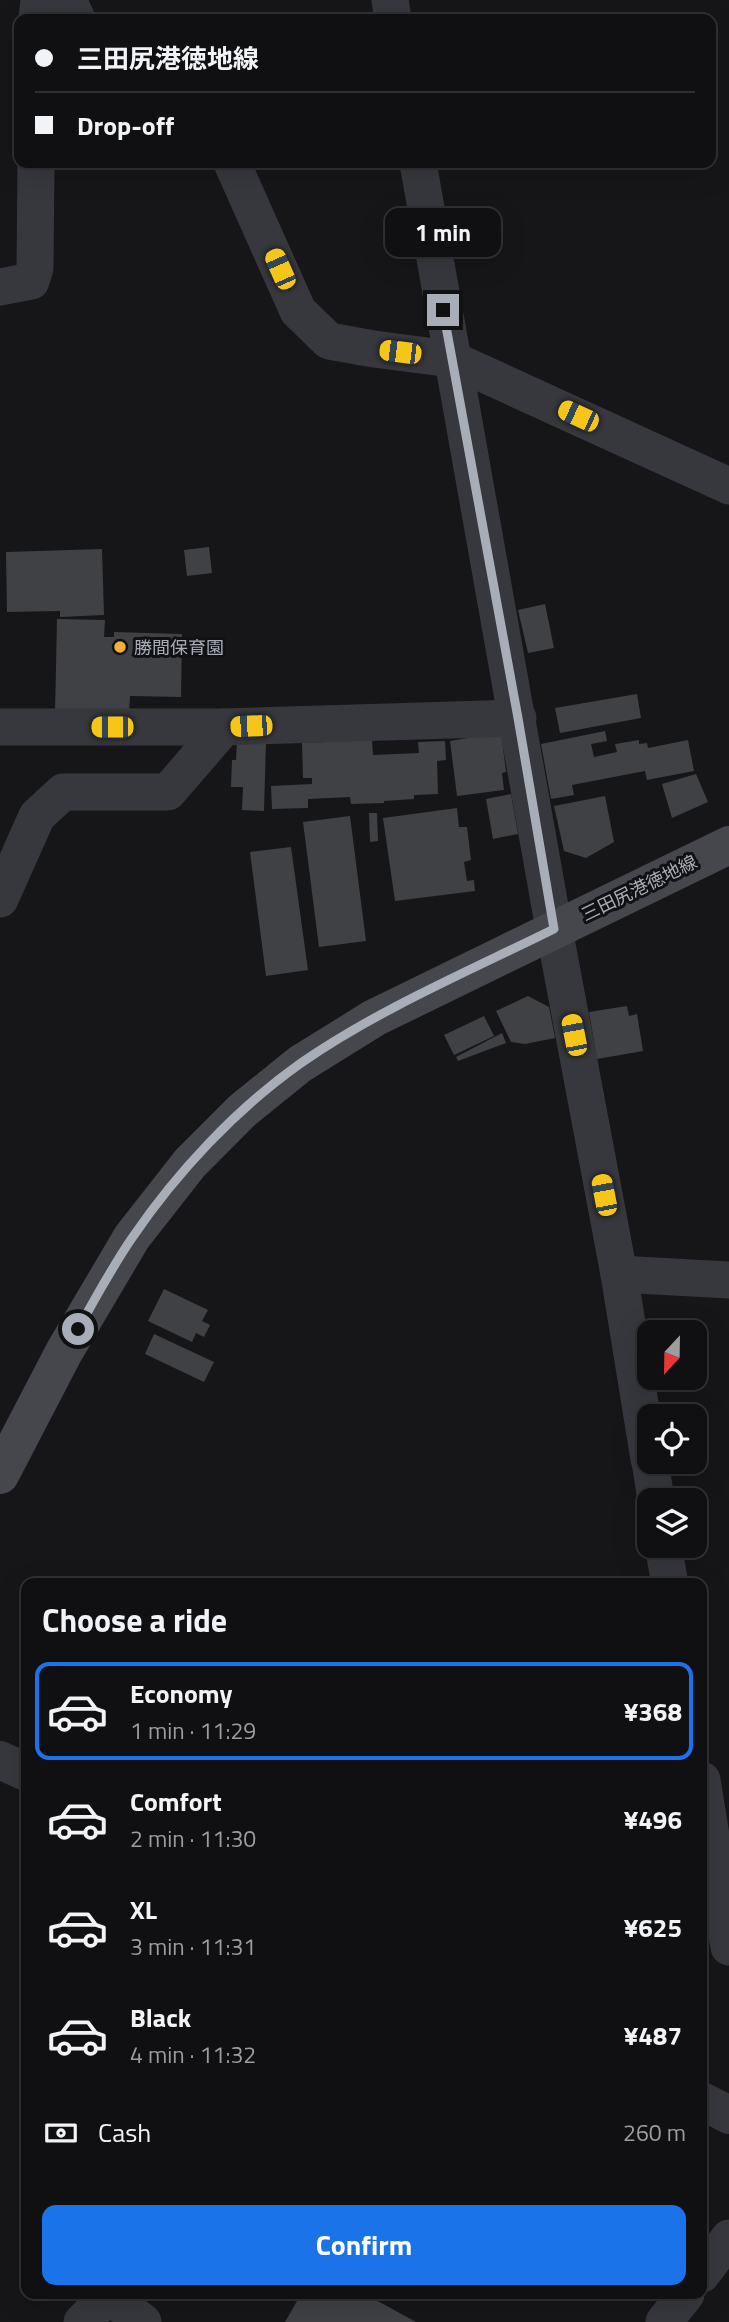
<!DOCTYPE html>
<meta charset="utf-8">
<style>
body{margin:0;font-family:"Titillium Web","Noto Sans JP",sans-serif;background:#19191b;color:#f1f3f6;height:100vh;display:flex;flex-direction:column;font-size:26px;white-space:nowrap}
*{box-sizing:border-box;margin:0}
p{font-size:23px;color:#9c9d9f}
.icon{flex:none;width:38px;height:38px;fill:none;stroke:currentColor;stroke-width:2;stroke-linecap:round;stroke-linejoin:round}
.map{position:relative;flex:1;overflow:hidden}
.side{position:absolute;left:21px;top:1578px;width:686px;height:721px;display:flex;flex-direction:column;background:#101012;border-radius:14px;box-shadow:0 7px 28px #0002,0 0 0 2px #303032}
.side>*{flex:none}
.banner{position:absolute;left:14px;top:14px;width:702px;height:154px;border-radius:14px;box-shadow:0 7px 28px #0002,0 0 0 2px #303032;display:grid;align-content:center;height:154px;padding:0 21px;background:#101012}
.needle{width:46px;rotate:202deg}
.buttons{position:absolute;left:637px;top:1320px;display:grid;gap:14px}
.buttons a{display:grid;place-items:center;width:70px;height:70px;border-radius:14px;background:#101012;box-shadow:0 7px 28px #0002,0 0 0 2px #303032;font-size:35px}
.end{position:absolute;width:32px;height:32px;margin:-16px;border:9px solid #a8adb8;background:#111;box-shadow:0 0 0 4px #111}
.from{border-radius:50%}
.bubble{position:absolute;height:49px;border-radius:14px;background:#101012;box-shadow:0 7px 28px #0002,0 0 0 2px #303032;font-size:23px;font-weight:700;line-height:49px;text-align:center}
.car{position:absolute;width:21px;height:42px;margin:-21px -10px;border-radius:9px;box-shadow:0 0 5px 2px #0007;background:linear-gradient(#f5c518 24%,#345 0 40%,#f5c518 0 76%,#345 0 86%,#f5c518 0)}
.banner b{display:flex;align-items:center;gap:24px;height:66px;font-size:26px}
.banner b+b{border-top:2px solid #303032}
.banner i{width:18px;height:18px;background:#f1f3f6}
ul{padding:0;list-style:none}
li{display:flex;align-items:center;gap:21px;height:98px;margin:0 14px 10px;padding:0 7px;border:4px solid transparent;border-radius:14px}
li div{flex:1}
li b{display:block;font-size:26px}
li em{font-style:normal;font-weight:700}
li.active{border-color:#1a73e8}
li>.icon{width:63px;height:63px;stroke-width:1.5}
h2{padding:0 21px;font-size:32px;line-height:84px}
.pay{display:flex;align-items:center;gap:18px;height:77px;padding:0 21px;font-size:26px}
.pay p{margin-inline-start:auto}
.primary-button{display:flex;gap:14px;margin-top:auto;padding:14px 21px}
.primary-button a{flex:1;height:80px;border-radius:14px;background:#1a73e8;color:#fff;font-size:28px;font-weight:700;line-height:80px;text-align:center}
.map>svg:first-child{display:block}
</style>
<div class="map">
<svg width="729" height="2322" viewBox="0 0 729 2322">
<rect width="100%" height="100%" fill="#161618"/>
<g fill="#404145">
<path d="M209 547 212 573 187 576 184 550Z"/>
<path d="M102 549 104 615 60 617V611L7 612 6 552Z"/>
<path d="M545 604 554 648 528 653 518 610Z"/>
<path d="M57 619 105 620 104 637H114V632L182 634 181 697 130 696 129 715 55 713Z"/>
<path d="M637 694 641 718 560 733 555 708Z"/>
<path d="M605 731 607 741 591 744 594 757 617 752 615 744 639 740V744L647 743 648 748 688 740 694 771 647 780 645 771 572 785 574 795 551 799 541 744Z"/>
<path d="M501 732 506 772 502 773 504 790 457 796 450 741Z"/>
<path d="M372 740 373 755 419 753 418 742 445 741 446 760 437 761 438 794 414 795V799L384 801V803L351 804 350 797 308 799V808L272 809 271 786 312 784V778H303L302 743Z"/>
<path d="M237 741H266L264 811 242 810 243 787H231L232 760H236Z"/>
<path d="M696 774 708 802 672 818 662 784Z"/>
<path d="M511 794 518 834 493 839 486 799Z"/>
<path d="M605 796 614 842 586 858 564 851 554 806Z"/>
<path d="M457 808 459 827H467L471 860 464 862 467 881 474 880 475 891 395 901 383 818Z"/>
<path d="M369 813H377L378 841 370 842Z"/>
<path d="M350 816 366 941 319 947 303 822Z"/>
<path d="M291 847 308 970 266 976 250 852Z"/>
<path d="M528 996 549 1007 555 1038 525 1044 511 1042 496 1011Z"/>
<path d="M627 1006 629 1016 637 1014 643 1051 597 1059 589 1012Z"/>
<path d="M484 1016 494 1036 454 1055 444 1035Z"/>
<path d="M502 1033 506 1043 458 1061 456 1057Z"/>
<path d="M164 1289 208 1310 202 1321 210 1325 204 1337 196 1333 192 1342 148 1321Z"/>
<path d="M154 1334 214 1362 204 1382 145 1354Z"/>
<path d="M301 2294H365L416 2322H285Z"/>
</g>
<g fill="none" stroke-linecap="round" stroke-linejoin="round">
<g stroke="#37383d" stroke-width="37">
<path d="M68 0 77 19"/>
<path d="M390 0 393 19"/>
<path d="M37 19 39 0"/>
<path d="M232 163 298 311 329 341 374 349 451 359 729 486"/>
<path d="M418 163 554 929 619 1274 649 1459"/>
<path d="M0 287 31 281 35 268 36 163"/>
<path d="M0 727H224L518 718"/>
<path d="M0 899 37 816 63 792H168L224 727"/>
<path d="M619 1274 729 1280"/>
<path d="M650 1461 656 1500"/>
<path d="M663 1545 670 1584"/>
<path d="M702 1780 729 1947"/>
<path d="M702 2274 729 2238"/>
<path d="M109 2296 143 2322"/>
<path d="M82 2322 110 2294"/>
<path d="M664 2322 686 2294"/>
</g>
<g stroke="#37383d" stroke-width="38">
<path d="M0 1760 26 1772"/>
<path d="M702 2101 729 2115"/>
</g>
<path stroke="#45474d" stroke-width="38" d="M0 1475 64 1352 132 1237 190 1163 243 1110 300 1064 374 1018 729 845"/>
</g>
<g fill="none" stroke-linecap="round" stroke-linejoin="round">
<path stroke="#a8adb8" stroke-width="9" d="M78 1329C95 1299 112 1267 132 1238 177 1172 236 1109 301 1063 379 1009 469 971 554 929L518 718 443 310"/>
</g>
<circle fill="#f2b134" stroke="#111113" stroke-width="2.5" cx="120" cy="647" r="7"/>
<g text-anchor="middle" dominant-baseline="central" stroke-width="6" stroke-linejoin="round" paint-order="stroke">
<g font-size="18" fill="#a8adb8" stroke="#111113" text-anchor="start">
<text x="134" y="647">勝間保育園</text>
</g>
<g font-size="18" fill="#a8adb8" stroke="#111113">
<text transform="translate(639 888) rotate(-26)">三田尻港徳地線</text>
</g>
</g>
</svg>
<div class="buttons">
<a><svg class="needle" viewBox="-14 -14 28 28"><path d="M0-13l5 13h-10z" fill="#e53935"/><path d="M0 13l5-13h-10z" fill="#9c9d9f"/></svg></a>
<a><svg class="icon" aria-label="locate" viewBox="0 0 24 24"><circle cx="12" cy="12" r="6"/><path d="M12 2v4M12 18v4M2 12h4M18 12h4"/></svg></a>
<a><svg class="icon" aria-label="layers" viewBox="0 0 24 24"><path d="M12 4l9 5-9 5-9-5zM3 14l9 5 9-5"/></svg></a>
</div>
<i class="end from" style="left:78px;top:1329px"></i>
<i class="end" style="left:443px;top:310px"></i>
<div class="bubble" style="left:385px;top:208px;width:116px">1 min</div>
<i class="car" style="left:280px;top:269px;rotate:336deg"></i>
<i class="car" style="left:400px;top:352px;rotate:277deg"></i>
<i class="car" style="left:578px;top:416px;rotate:295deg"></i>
<i class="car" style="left:251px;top:726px;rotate:268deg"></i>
<i class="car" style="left:112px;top:727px;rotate:270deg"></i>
<i class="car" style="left:574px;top:1035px;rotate:349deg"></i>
<i class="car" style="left:604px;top:1195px;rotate:349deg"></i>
<div class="banner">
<b><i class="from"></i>三田尻港徳地線</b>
<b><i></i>Drop-off</b>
</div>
<section class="side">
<h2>Choose a ride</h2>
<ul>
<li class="active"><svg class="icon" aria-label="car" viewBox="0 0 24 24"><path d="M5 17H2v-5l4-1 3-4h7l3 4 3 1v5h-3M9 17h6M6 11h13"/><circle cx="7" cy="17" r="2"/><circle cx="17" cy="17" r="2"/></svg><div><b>Economy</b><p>1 min · 11:29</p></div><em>¥368</em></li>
<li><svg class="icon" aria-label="car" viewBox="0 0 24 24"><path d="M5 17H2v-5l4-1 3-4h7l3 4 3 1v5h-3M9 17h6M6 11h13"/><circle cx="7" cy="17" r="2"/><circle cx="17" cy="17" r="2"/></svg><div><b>Comfort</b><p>2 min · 11:30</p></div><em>¥496</em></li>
<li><svg class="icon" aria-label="car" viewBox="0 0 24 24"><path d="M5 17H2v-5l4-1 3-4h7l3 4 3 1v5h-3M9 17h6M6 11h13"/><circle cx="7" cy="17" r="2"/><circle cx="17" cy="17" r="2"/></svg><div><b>XL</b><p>3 min · 11:31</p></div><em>¥625</em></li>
<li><svg class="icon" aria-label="car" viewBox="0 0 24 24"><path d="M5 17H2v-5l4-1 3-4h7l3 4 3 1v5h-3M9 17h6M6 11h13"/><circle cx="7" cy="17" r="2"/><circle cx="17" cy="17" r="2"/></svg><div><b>Black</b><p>4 min · 11:32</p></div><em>¥487</em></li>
</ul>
<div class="pay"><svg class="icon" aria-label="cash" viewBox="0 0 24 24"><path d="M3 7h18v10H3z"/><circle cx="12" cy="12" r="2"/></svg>Cash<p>260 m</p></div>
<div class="primary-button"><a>Confirm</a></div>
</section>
</div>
